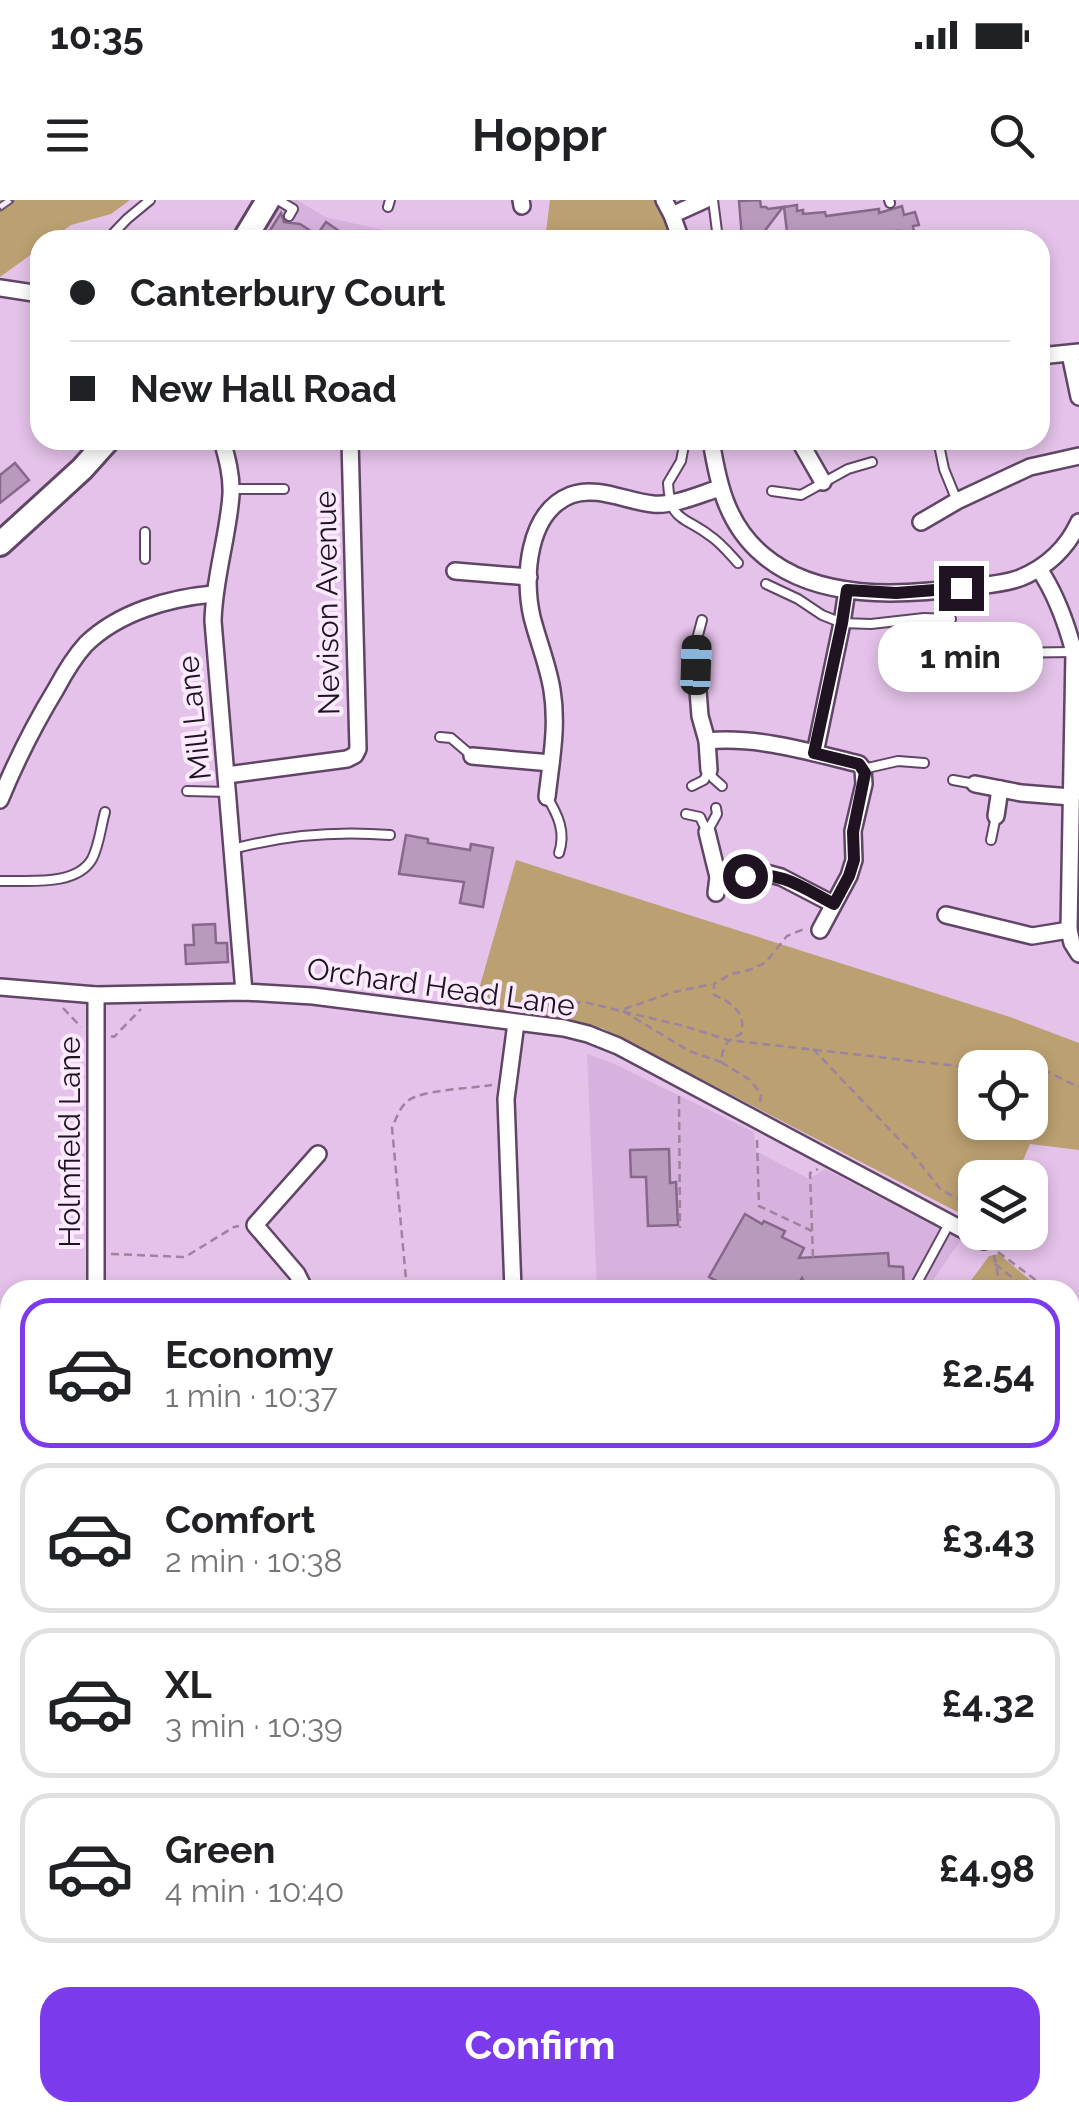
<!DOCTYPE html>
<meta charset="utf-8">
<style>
body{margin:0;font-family:Raleway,sans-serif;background:#f6f6f6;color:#202124;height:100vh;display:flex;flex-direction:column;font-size:38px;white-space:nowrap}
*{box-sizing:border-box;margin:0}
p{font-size:32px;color:#757577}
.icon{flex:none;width:55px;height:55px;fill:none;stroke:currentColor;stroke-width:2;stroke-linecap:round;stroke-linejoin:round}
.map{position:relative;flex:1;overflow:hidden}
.sheet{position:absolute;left:0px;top:1080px;width:1080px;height:842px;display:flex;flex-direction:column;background:#fff;border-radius:30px 30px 0 0;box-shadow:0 5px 15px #0003}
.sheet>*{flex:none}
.top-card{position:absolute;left:30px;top:30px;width:1020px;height:220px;border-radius:30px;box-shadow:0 5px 15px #0003;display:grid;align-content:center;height:220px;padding:0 40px;background:#fff}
.tools{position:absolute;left:958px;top:850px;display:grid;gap:20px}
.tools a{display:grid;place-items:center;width:90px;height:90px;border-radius:20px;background:#fff;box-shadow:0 5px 15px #0003;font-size:50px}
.end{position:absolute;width:45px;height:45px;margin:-22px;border:12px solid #1f1321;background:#fff;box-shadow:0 0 0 5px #fff}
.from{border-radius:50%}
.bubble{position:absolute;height:70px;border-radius:30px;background:#fff;box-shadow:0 5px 15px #0003;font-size:32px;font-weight:700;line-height:70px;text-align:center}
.car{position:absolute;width:30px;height:60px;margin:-30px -15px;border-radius:12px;box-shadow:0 0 8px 2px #0007;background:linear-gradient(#222 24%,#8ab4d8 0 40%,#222 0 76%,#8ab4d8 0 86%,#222 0)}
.top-card b{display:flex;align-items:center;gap:35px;height:95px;font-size:38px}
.top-card b+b{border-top:2px solid #e0e0e0}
.top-card i{width:25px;height:25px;background:#202124}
ul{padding:18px 0 0;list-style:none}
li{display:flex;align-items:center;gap:30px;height:150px;margin:0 20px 15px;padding:0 20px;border:5px solid #e0e0e0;border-radius:30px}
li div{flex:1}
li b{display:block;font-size:38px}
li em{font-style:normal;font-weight:700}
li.selected{border-color:#7c3aed}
li>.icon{width:90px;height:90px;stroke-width:1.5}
.action{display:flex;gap:20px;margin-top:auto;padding:20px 40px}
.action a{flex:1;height:115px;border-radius:30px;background:#7c3aed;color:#fff;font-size:40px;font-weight:700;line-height:115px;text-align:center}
.status{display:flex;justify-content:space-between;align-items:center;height:70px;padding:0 50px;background:#fff;direction:ltr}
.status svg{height:28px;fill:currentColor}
header{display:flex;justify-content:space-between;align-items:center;height:130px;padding:0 40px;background:#fff;font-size:45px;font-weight:700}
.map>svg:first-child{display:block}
</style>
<div class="status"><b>10:35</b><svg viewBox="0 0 49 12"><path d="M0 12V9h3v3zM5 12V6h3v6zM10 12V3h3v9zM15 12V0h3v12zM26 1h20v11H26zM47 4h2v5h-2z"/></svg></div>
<header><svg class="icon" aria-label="menu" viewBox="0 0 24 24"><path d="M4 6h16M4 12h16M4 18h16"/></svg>Hoppr<svg class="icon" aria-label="search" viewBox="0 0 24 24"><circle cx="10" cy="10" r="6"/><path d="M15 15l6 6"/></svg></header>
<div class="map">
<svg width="1079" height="1921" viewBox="0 0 1079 1921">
<rect width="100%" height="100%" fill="#e4c2e9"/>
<g fill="#d8b2de">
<path d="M282 0H297L325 17 410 36V40H257Z"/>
<path d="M587 854 612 863 754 932 756 951 809 979 825 969 961 1040 926 1090H597Z"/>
</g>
<g fill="#bba071" fill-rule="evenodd">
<path d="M0 0H130L111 14 71 25 50 40H40V48L0 77Z"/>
<path d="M550 0H656L666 18 674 40H545Z"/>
<path d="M516 660 1010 817 1079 843V950L1030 944 1016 977 975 978V1021L602 828 473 810ZM975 868H1030V922H975Z"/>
<path d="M999 1054 1042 1090H964L989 1056Z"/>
<path d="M1070 1113 1079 1120V1596L1070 1604Z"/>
<path d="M10 1711V1912L81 1913V1921H0V1721Z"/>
<path d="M1079 1770V1921H1053L1046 1913 1070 1912V1780Z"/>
</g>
<g fill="#ba99bf" stroke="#86688b" stroke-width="2.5">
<path d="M760 0 761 7H766L768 9 783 7 760 37 742 38 739 1Z"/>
<path d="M797 5V11L803 10V14L825 12 826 16 879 9V13L902 6 904 15 915 12 919 25 913 26 914 32 900 36 899 31H896L833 37H800L794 31 787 32 784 7Z"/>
<path d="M281 13 284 22 300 24 317 35 326 22 352 40H264Z"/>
<path d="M15 263 29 280 0 303V275Z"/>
<path d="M406 635 428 639V643L470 650 471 644 493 648 483 707 460 703 464 682 399 674Z"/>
<path d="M215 724 216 743H227L228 762 186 764 185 745H194L193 725Z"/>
<path d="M669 949 670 983 676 982 678 1025 648 1026 646 977H631L630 950Z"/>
<path d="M745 1014 762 1024 764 1021 785 1031 782 1037 804 1048 799 1058 888 1053 889 1066 903 1067 904 1090H809L802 1078 795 1090H735L709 1077Z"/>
</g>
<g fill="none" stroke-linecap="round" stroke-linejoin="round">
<g stroke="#614566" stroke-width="12">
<g id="lane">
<path d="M278 0 293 9 289 16"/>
<path d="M713 0 718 39"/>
<path d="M889 0 890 3"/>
<path d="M388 7 390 0"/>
<path d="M107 40 127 19 150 0"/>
<path d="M685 240 681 261 668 283C670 322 684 316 709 335 720 342 729 353 738 363"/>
<path d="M938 240 944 269 957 301"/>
<path d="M231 289H284"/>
<path d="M772 291 801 295 848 269 872 262"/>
<path d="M145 332V359"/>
<path d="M766 384 798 399 822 415 842 423 871 424 924 418 951 419"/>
<path d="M1005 453 1074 452"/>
<path d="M696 465 697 439 702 420"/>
<path d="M440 537 451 538 472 556"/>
<path d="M863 569 898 561 924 563"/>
<path d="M953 580 975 584"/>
<path d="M692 586 704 580 709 570 713 578 722 586"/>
<path d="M187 591 229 592"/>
<path d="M547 597C558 615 566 632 559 653"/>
<path d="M686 614 700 617 707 632"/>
<path d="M707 632 717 614 716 608"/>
<path d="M991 640 996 616"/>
<path d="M233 649C284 635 338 631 390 635"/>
<path d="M0 681C27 680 76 687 92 659 99 646 101 626 105 612"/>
<path d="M913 1090 950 1022"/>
</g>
</g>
<g stroke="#614566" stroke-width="20">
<g id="street">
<path d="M521 0 522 6"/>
<path d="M664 0 672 15 681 40"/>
<path d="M672 15 705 0"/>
<path d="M0 88 40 94"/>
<path d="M1070 154 1079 197"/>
<path d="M1040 156 1079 152"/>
<path d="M222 240C227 258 232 276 231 295 228 337 214 378 213 421L244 792"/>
<path d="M711 240C718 284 727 325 763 355 817 401 901 396 968 387 985 385 1004 384 1020 378 1047 367 1067 348 1079 322"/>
<path d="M799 240 823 282"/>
<path d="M921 322 957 301 1030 267 1079 256"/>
<path d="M1039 369C1056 394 1066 422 1074 452L1069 730 1072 743 1079 754"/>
<path d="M455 371 529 377"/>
<path d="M696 465 700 516 707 541 709 570"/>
<path d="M707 541C758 536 810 552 859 564L863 569 864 584 853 631 854 660 849 676 820 730"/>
<path d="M815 553 842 423 847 390"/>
<path d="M472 556 551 563"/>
<path d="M227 575 347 559 355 555 358 549 350 240"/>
<path d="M975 584 1021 593 1071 597"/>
<path d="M547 597C551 561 558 526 552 490 548 465 538 441 532 417 523 378 527 312 571 295 597 285 628 302 653 304 675 306 700 294 720 288"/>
<path d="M0 600C16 561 34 525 56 489 64 474 74 457 86 444 119 412 169 398 213 394"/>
<path d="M996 616 1000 589"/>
<path d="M707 632 718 677 716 693"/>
<path d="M718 677 766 673 781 677 833 704"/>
<path d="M946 715 1032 736 1069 730"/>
<path d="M0 787 96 795 244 792 313 796 564 828 588 834 618 846 984 1041"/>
<path d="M96 795V1090"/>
<path d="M305 1090 297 1074 255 1025 318 954"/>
<path d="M513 1090 506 899 516 823"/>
<path d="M0 1204H10"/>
</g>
</g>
<g stroke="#614566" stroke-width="28">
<g id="secondary">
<path d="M244 40 268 0"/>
<path d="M0 344 82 269 108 240"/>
</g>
</g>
<g stroke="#9d83a0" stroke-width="2.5" stroke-dasharray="8 5" stroke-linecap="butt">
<path d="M63 808 81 827"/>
<path d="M624 809 674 792 712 784"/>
<path d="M535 810 549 804 584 802 684 826 728 840 975 868"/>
<path d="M623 811 689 851 721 862"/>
<path d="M111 836 114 837 141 809"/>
<path d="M813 849 912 953 941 990 975 1007"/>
<path d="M1005 868C1027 856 1059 879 1079 887"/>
<path d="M679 896 680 1028"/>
<path d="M760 902 761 894 750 880 721 862C723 846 726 840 741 834 747 813 731 802 714 795V784L731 774 749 770 765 763 787 736 804 729"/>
<path d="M757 940 759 1006 812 1031"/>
<path d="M998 1052 1049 1090"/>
<path d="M111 1054 185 1057 234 1027 239 1026"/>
<path d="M994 1055 998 1076 1007 1090"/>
<path d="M813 1057 810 973 818 969"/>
<path d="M995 1064 1028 1090"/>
<path d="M407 1090 392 928C396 919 400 906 409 900 422 890 474 888 492 885"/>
<path d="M1070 1106 1079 1113"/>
<path d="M1070 1124 1079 1131"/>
<path d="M1070 1583 1079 1576"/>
<path d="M0 1730 10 1719"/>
<path d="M99 1921V1912"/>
</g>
<use href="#lane" stroke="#fff" stroke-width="8"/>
<use href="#street" stroke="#fff" stroke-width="15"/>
<use href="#secondary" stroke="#fff" stroke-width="22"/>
<g stroke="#6b576e" stroke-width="9">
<path id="rail" d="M0 7 10 0"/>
</g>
<use href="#rail" stroke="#fbeafd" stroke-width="5" stroke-dasharray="15" stroke-linecap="butt"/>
</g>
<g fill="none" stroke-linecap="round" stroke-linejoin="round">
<path stroke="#1f1321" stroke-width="12" d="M745 676C783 671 801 687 834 704L849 676 854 660 853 632 865 573 859 564 814 553 842 423 847 390 896 393 961 388"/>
</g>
<g text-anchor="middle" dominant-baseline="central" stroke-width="8" stroke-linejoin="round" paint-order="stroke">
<g font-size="30" fill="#1f1321" stroke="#fbeafd">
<text transform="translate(327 403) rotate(-91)">Nevison Avenue</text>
<text transform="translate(194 518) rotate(-96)">Mill Lane</text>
<text transform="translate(441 787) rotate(8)">Orchard Head Lane</text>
<text transform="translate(69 942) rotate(-90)">Holmfield Lane</text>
</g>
</g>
</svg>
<div class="tools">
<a><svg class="icon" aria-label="locate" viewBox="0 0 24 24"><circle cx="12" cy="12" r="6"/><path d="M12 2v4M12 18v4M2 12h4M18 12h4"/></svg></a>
<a><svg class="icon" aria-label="layers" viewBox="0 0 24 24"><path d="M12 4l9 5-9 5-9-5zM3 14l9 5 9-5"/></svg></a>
</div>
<i class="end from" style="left:745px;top:676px"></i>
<i class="end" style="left:961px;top:388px"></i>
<div class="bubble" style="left:878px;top:422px;width:165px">1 min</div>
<i class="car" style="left:696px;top:465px;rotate:2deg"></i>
<div class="top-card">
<b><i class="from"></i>Canterbury Court</b>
<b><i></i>New Hall Road</b>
</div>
<section class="sheet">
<ul>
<li class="selected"><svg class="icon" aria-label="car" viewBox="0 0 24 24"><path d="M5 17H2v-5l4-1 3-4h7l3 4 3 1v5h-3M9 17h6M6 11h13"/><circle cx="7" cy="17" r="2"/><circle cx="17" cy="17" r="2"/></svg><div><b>Economy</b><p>1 min · 10:37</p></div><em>£2.54</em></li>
<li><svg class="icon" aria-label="car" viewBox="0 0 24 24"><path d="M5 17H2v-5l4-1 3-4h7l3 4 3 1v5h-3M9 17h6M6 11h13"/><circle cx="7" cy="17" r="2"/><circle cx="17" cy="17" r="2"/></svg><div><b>Comfort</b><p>2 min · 10:38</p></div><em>£3.43</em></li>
<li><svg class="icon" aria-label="car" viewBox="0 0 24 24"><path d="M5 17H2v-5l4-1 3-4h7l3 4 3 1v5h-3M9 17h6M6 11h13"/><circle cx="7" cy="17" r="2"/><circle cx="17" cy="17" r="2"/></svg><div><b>XL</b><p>3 min · 10:39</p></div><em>£4.32</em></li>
<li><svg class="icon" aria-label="car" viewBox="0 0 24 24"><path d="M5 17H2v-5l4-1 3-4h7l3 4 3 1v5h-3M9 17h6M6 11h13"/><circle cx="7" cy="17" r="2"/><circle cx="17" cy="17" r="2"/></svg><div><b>Green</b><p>4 min · 10:40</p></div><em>£4.98</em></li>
</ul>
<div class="action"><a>Confirm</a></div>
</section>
</div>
